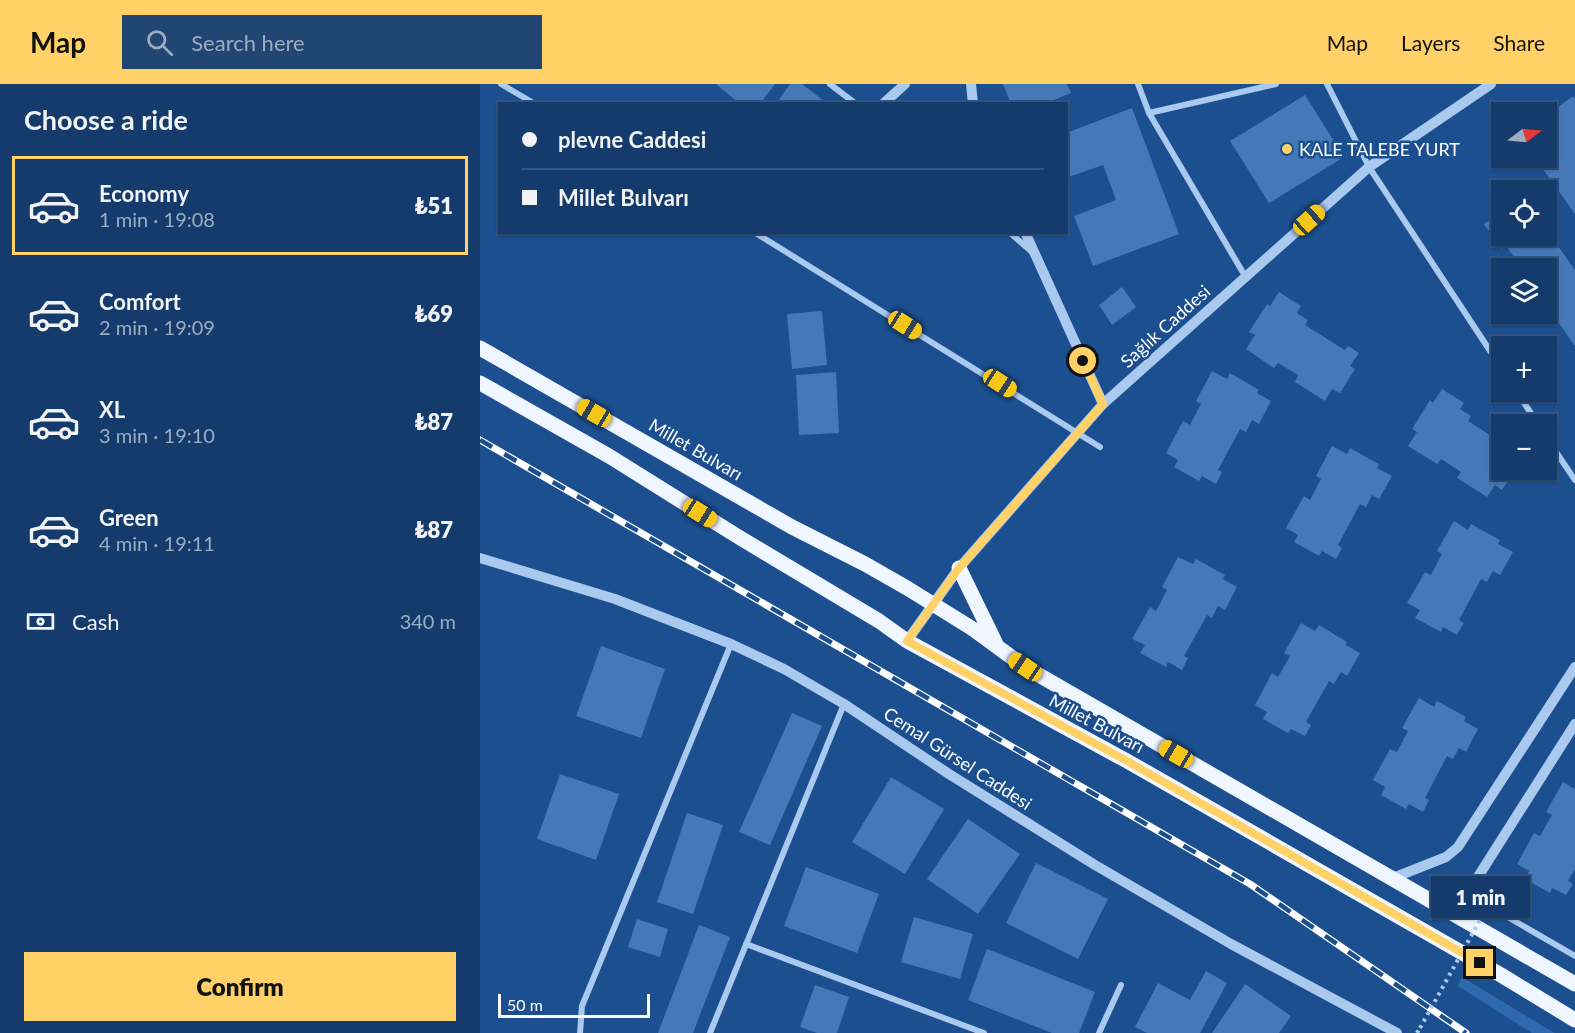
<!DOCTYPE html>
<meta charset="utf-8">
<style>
body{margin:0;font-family:Lato,sans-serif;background:#214673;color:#f1f3f6;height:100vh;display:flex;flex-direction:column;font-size:22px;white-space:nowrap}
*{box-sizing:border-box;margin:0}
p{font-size:20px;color:#9dadc1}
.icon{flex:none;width:33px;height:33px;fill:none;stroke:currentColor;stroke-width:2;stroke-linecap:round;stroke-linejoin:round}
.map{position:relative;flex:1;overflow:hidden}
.drawer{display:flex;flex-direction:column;background:#143b6b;width:480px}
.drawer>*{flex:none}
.banner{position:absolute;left:18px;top:18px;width:570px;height:132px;border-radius:0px;box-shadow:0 2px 4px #0004,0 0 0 2px #33557e;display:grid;align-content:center;height:132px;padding:0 24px;background:#143b6b}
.needle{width:39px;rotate:74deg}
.controls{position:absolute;left:1011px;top:18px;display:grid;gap:12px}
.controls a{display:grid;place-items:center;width:66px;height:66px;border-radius:0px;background:#143b6b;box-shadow:0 2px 4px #0004,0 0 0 2px #33557e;font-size:30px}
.scale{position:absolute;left:18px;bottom:15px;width:152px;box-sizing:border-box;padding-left:6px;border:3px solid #fff;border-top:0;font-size:16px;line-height:21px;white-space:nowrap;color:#fff;-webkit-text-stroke:4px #1b4f8f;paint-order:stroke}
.end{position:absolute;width:27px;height:27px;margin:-14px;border:8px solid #ffd166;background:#111;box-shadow:0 0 0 3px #111}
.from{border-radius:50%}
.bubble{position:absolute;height:42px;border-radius:0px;background:#143b6b;box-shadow:0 2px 4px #0004,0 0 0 2px #33557e;font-size:20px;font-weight:800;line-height:42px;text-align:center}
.car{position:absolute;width:18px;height:36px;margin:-18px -9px;border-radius:8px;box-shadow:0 0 4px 2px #0007;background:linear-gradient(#f5c518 24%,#345 0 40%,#f5c518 0 76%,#345 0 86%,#f5c518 0)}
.banner b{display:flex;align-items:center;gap:21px;height:57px;font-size:22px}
.banner b+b{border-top:2px solid #33557e}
.banner i{width:15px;height:15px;background:#f1f3f6}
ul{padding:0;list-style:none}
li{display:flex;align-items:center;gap:18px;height:99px;margin:0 12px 9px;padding:0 12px;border:3px solid transparent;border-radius:0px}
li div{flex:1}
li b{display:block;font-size:22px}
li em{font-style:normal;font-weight:800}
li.active{border-color:#ffd166}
li>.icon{width:54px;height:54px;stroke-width:1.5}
h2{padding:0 24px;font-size:27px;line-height:72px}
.pay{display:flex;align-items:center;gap:15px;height:66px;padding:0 24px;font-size:22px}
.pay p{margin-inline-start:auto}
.action{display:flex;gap:12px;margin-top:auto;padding:12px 24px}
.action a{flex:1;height:69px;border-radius:0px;background:#ffd166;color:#111;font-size:24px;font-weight:800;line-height:69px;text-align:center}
header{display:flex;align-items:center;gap:36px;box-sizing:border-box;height:84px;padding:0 30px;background:#ffd166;color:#111}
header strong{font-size:28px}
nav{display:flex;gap:33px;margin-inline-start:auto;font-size:21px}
.search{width:420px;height:54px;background:#214673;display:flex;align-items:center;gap:15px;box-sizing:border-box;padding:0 21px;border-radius:0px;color:#9dadc1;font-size:22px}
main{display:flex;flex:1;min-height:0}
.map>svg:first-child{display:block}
</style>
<header>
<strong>Map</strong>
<div class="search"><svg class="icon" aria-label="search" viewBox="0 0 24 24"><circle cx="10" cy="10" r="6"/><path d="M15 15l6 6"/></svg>Search here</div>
<nav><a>Map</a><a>Layers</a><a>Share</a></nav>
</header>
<main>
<section class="drawer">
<h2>Choose a ride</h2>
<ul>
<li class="active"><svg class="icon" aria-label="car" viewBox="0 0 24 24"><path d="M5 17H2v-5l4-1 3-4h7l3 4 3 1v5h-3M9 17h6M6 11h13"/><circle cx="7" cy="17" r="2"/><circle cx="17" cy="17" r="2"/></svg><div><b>Economy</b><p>1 min · 19:08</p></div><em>₺51</em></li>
<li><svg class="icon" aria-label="car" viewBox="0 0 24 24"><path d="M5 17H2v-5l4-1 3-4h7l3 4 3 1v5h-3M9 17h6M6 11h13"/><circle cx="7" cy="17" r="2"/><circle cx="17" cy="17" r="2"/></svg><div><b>Comfort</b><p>2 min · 19:09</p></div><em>₺69</em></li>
<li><svg class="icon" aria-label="car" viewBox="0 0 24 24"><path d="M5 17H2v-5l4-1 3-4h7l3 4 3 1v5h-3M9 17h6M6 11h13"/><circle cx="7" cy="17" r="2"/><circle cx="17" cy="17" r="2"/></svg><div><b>XL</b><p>3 min · 19:10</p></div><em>₺87</em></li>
<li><svg class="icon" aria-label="car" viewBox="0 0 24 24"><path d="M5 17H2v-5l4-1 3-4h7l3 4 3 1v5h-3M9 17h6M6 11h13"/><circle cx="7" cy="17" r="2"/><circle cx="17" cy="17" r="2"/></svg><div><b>Green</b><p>4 min · 19:11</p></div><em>₺87</em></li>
</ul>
<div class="pay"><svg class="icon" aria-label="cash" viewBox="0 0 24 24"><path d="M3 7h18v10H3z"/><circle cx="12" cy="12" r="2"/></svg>Cash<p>340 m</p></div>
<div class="action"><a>Confirm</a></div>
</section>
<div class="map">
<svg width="1095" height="949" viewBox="0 0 1095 949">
<rect width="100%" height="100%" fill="#1b4f8f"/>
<path fill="#2e69ad" d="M982 893 1066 944 1075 949H1052L978 902Z"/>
<g fill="#4478b7">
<path d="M236 0H295L280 20H260Z"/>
<path d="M310 0H322L348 20H296Z"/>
<path d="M523 0H587L591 9 564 20H531Z"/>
<path d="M825 11 864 73 789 119 750 57Z"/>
<path d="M1093 12 1095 15V130L1055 74H1066V32Z"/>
<path d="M652 24 699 150 613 182 594 132 636 116 623 81 586 94V49Z"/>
<path d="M1022 127V152H1066V145L1095 186V262L1066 221V184H1042L1026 162 1021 165 1004 140Z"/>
<path d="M642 203 656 223 632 241 619 221Z"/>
<path d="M799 208 821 222 817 229 828 236 825 241 865 266 868 262 879 269 870 282 875 285 860 309 852 305 845 317 815 298 818 291 798 279 794 284 766 265 775 251 769 248 787 220 790 222Z"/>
<path d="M342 227 347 281 312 285 307 230Z"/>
<path d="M732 287 747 295 750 289 779 306 777 309 791 317 779 340 772 336 766 348 760 345 738 386 742 388 736 400 722 392 719 397 694 383 698 376 686 369 703 337 710 341 721 320 716 317Z"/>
<path d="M356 288 359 349 319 351 316 291Z"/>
<path d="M962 305 984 319 980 325 991 332 988 337 1022 359V386H1035L1022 406 1015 401 1007 413 977 394 981 388 961 375 957 380 928 362 937 348 932 345 950 316 953 319Z"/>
<path d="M852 362 867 370 870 364 899 380 897 384 912 392 899 415 892 411 886 423 880 420 858 461 862 464 856 475 842 467 839 472 814 458 818 451 806 444 824 412 830 416 841 395 836 392Z"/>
<path d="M974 437 988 446 991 440 1020 456 1018 460 1033 468 1020 491 1013 487 1007 498 1001 495 979 536 984 539 977 551 963 543 961 548 935 534 940 526 927 519 945 488 951 491 962 470 957 467Z"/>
<path d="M698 473 713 480 716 475 745 491 743 495 757 503 745 526 738 522 732 534 727 531 704 572 708 574 702 586 688 578 686 583 660 569 665 561 652 555 670 523 676 527 687 506 682 503Z"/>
<path d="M821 539 835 547 839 541 867 558 866 561 880 569 867 592 861 588 854 600 849 597 826 638 831 641 825 652 811 645 808 649 783 635 787 628 775 621 792 589 798 593 810 572 804 569Z"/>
<path d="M121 562 185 585 161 654 96 632Z"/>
<path d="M939 614 954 623 957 617 986 633 984 637 998 645 986 668 979 664 973 675 967 672 945 714 949 716 943 728 929 720 926 725 901 711 905 703 893 696 910 665 917 668 928 647 922 644Z"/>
<path d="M312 629 342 642 290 761 259 748Z"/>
<path d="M80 690 139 710 116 776 57 755Z"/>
<path d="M411 693 464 725 425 790 372 758Z"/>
<path d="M1083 698 1095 705V785L1088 797 1093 800 1086 811 1072 804 1070 809 1045 795 1049 787 1037 780 1054 749 1060 752 1072 731 1066 728Z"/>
<path d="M207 729 243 741 213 830 177 818Z"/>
<path d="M488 735 540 770 498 830 447 795Z"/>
<path d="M556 779 628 815 598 875 526 839Z"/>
<path d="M326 783 399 810 377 869 304 842Z"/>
<path d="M434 833 493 850 480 895 421 878Z"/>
<path d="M157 835 188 845 180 873 148 863Z"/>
<path d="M219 841 250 853 213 949H178Z"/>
<path d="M507 865 615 908 599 949H572L488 916Z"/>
<path d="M726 887 747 899 720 949H667L655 943 678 899 710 916Z"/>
<path d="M765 900 811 932 799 949H732Z"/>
<path d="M335 901 369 913 357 949H337L320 943Z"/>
</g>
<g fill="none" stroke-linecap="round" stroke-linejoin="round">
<path stroke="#a9c9ee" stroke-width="4" stroke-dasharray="3 4.5" stroke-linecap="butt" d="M937 949 940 944"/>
<g stroke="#a9c9ee" stroke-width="6">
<path d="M21 0 55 20"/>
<path d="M350 0 376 20"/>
<path d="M658 0 669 29 765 192"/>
<path d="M847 0 889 83 1022 285"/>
<path d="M669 29 796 0"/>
<path d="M274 148 620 363"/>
<path d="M529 148 552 168"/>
<path d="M1037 308 1058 340"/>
<path d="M1066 353 1095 396"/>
<path d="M988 810 1095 872"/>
<path d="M266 860 504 949"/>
<path d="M100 949 102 922 251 560"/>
<path d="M230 949 364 620"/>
<path d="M619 949 641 901"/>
</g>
<g stroke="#a9c9ee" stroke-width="10">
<path d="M491 0 493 20"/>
<path d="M403 20 425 0"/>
<path d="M545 148 623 320"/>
<path d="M0 474 135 515 251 560 304 585 364 620 469 690 615 781 751 860 917 949"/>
<path d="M427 557 479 484 623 320 889 83 1011 0"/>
<path d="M913 794 966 773 978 763 1095 583"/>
<path d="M975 829 1095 640"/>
</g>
<g stroke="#f0f6ff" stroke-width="15">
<path d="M0 264 312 443 385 480 427 504 493 545 545 583 1095 900"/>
<path d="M0 299 129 372 257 452 399 537 427 557 647 677 1021 891 1095 936"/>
<path d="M479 484 516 560"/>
</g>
<g stroke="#fff" stroke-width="7">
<path id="rail" d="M0 356 770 800 986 949"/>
</g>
<use href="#rail" stroke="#1b4f8f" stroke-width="4.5" stroke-dasharray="14" stroke-linecap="butt"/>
<path stroke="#a9c9ee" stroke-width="4" stroke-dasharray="3 4.5" stroke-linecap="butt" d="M940 944 1000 836"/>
</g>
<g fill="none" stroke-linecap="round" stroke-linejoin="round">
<path stroke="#ffd166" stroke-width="8" d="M603 277 623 320 479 484 427 557 647 677 1000 879"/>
</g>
<circle fill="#ffd166" stroke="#1b4f8f" stroke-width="2" cx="807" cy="65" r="6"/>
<g text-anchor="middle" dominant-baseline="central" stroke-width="5" stroke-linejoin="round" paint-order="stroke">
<g font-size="18" fill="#fff" stroke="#1b4f8f" text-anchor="start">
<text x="819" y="65">KALE TALEBE YURT</text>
</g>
<g font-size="18" fill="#fff" stroke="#1b4f8f">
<text transform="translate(685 242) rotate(-42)">Sağlık Caddesi</text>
<text transform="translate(216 365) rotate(30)">Millet Bulvarı</text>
<text transform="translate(617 639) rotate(28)">Millet Bulvarı</text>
<text transform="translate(478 674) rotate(33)">Cemal Gürsel Caddesi</text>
</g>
</g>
</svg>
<div class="controls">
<a><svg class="needle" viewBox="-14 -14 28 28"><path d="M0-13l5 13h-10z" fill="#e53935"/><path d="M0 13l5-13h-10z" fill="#9dadc1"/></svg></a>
<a><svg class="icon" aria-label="locate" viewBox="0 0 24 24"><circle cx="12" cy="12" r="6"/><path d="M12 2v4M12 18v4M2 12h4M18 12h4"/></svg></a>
<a><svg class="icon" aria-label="layers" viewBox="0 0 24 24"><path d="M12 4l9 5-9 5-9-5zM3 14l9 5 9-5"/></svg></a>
<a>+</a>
<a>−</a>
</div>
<div class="scale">50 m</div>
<i class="end from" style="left:603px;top:277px"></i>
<i class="end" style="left:1000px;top:879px"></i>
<div class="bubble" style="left:951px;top:792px;width:99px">1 min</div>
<i class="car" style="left:829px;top:136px;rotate:48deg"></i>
<i class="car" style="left:425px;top:241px;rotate:122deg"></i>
<i class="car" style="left:520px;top:299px;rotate:123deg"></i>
<i class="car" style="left:114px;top:329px;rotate:300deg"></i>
<i class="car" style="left:220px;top:429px;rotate:122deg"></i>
<i class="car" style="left:545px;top:583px;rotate:304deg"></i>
<i class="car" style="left:696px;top:670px;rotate:300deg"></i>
<div class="banner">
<b><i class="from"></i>plevne Caddesi</b>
<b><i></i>Millet Bulvarı</b>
</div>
</div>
</main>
